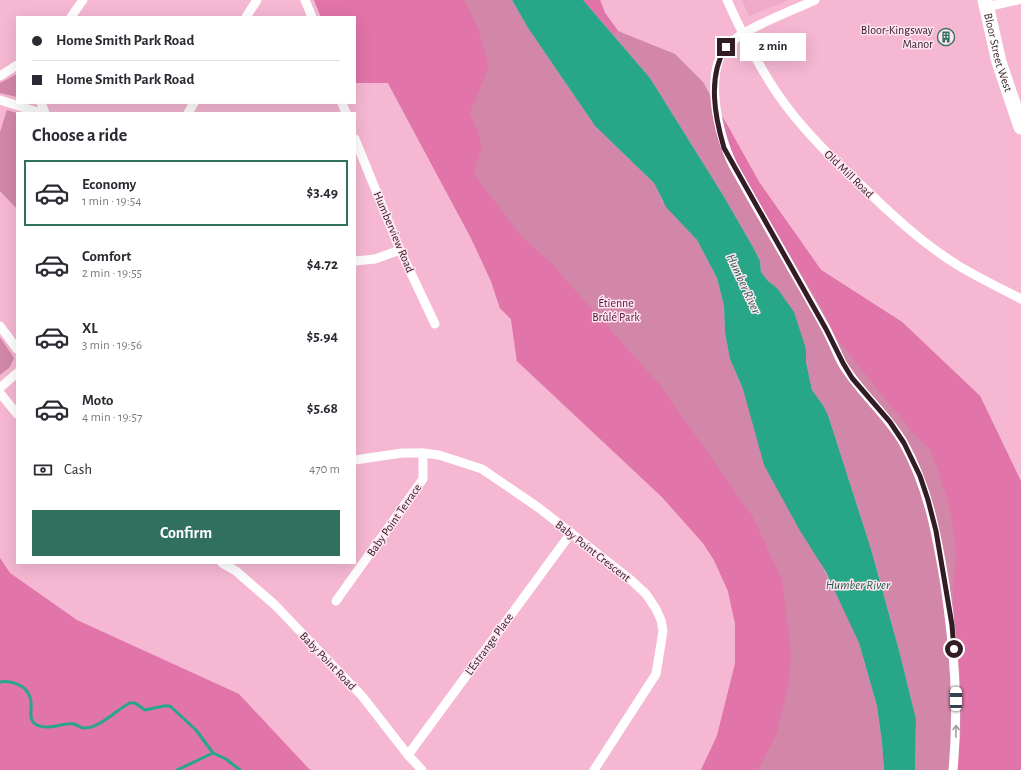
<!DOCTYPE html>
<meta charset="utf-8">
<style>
body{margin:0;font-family:"Alegreya Sans",sans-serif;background:#f7f7f7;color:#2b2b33;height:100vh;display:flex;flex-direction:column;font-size:15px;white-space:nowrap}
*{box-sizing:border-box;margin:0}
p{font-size:13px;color:#7c7c81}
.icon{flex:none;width:22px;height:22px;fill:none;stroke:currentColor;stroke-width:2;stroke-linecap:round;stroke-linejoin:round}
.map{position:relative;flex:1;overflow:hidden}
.panel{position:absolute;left:16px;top:112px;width:340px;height:452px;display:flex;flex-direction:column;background:#fff;border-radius:0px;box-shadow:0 4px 16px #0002}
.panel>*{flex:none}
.hud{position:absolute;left:16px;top:16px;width:340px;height:88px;border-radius:0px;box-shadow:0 4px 16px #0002;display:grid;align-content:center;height:88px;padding:0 16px;background:#fff}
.end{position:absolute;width:18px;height:18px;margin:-9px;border:5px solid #331c26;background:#fff;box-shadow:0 0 0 2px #fff}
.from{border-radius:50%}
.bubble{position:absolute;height:28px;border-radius:0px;background:#fff;box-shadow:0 4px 16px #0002;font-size:13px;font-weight:700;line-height:28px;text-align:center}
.car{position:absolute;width:12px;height:24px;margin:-12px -6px;border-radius:5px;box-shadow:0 0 3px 1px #0007;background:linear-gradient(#fff 24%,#345 0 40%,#fff 0 76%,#345 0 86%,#fff 0)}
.hud b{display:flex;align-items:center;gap:14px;height:38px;font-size:15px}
.hud b+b{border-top:1px solid #e1e1e2}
.hud i{width:10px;height:10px;background:#2b2b33}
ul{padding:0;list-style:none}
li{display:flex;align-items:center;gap:12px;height:66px;margin:0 8px 6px;padding:0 8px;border:2px solid transparent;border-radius:0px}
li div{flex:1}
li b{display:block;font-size:15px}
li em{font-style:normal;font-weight:700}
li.selected{border-color:#31705e}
li>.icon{width:36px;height:36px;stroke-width:1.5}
h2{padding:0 16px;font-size:18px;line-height:48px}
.pay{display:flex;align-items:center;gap:10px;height:44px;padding:0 16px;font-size:15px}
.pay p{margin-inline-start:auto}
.action{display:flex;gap:8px;margin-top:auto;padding:8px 16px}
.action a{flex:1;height:46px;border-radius:0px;background:#31705e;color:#fff;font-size:16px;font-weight:700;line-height:46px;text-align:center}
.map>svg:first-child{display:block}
</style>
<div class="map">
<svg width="1021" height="770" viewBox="0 0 1021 770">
<rect width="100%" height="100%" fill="#f5b7d2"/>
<path fill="#efaac8" d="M742 0H789L749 16Z"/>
<g fill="#d287a9">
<path d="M314 0H512L528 28 595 126 654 183 663 202 697 240 717 278 724 306 725 333 730 359 814 550 848 617 859 643 877 706 882 743 884 770H701L717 736 735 664V623L728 591 714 560 703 543 662 497 517 361 511 319 500 308 491 281 471 238 388 83H355V17H321Z"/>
<path d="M583 0H600L605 13 618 31 675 54 703 82 759 182 821 270 902 322 980 396 1021 481V770H915L916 719 900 654 871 549 828 415 823 405 812 390 806 362V349L777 288 768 281 761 272 760 261 753 247 723 195 650 78Z"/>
<path d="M17 74V97L0 93V83Z"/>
<path d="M7 110 17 113V209L0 191V132Z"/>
<path d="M0 337 14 358 10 367 0 375Z"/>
</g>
<g fill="#e174a9">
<path d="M314 0H464L478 28 489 66 470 113C475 125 484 140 480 154 478 162 474 166 475 175L521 236 549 261 660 385 753 517 782 580 791 654 789 681 777 733 758 770H701L717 736 735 664V623L728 591 714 560 703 543 662 497 517 361 511 319 500 308 491 281 471 238 388 83H355V17H321Z"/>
<path d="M583 0H600L605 13 618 31 614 35Z"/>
<path d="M725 121 759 182 821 270 902 322 980 396 1021 482V770H957L963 708 953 598 956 548 950 508 940 477 930 449 913 433 836 338 823 310 742 174 730 147Z"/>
<path d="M0 558 10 573 77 620 239 694 310 770H0Z"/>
</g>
<path fill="#27a787" d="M512 0H583L650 78 723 195 753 247 760 261 761 272 768 281 777 288 794 312 806 349V362L812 390 823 405 828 415 871 549 900 654 916 719 915 770H884L882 743 877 706 859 643 826 572 799 529 764 465 743 389 730 359 725 333 724 306 717 278 697 240 666 207 654 183 595 126 528 28Z"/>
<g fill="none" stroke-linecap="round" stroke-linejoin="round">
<g stroke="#27a787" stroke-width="3">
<path d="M0 682C11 680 26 685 30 697 34 706 26 720 37 725 49 731 64 722 74 724 78 725 81 729 85 728 100 728 117 709 130 703H135L145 710 164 706H170L196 730 213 753 226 759 240 770"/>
<path d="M177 770 213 753"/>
</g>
<g stroke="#fff" stroke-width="9">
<path d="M305 0 312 17"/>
<path d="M727 0C742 33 758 66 779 96 802 129 831 158 861 185 891 214 923 244 959 266 979 278 1000 288 1021 299"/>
<path d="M815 0C792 11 748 27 730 43 702 69 718 135 733 165 763 219 795 273 825 327 831 338 836 351 842 363 859 392 886 413 903 442 928 486 937 535 945 585 954 647 959 707 953 770"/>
<path d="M986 7 1018 0"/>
<path d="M71 17 83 0"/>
<path d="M246 17 257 0"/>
<path d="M0 76 17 65"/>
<path d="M0 100 41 113"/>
<path d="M41 103 45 113"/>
<path d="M342 103 346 113"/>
<path d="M188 113 194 103"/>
<path d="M355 139 400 250 435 324"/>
<path d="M355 261 375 259 400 250"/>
<path d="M0 326 17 349"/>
<path d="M0 388 17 373"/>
<path d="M0 393 17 414"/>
<path d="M355 460 402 453H423L439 455 482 469 539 508 631 580 646 594 656 609 661 620 663 631 656 674 594 770"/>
<path d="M222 563 236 571 275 605 362 696 408 755 422 770"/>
<path d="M336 601 423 479V453"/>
<path d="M408 755 571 533"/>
</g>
<path stroke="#fff" stroke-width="15" id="s1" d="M985 0 999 62 1021 127"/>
</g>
<defs><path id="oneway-shaft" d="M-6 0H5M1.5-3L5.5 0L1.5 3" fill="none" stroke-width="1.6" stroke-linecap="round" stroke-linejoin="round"/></defs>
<use stroke="#a3999d" href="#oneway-shaft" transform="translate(956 731) rotate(-89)"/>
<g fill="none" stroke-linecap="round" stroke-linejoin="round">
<path stroke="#331c26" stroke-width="5" d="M726 47C707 77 715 117 724 148L826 329 843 363 852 378 890 422 904 443 920 476 928 500 936 531 952 625 954 649"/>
</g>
<defs>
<g id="building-ring" transform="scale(0.9)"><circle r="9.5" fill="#ffe5ef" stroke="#31705e" stroke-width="1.5"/><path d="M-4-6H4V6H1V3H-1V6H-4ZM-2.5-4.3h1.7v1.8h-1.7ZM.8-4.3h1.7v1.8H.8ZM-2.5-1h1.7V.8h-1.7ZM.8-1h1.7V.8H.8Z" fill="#31705e"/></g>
</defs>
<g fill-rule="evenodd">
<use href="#building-ring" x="946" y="37"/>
</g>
<g text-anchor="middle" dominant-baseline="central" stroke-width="3" stroke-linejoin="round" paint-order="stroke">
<g font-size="12" fill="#331c26" stroke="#ffe5ef" text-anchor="end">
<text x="933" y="30">Bloor-Kingsway<tspan x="933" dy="14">Manor</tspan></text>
</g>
<g font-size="12" fill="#331c26" stroke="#ffe5ef">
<text stroke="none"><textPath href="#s1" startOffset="54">Bloor Street West</textPath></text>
<text transform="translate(849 174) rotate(44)">Old Mill Road</text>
<text transform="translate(394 232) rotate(67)">Humberview Road</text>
<text transform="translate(394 520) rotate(-55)">Baby Point Terrace</text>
<text transform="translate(593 551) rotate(38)">Baby Point Crescent</text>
<text transform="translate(489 644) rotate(-54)">L'Estrange Place</text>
<text transform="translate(328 661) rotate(46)">Baby Point Road</text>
</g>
<g font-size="12" fill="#571339" stroke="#ffe5ef">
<text x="616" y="303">Étienne<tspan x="616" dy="14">Brûlé Park</tspan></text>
</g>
<g font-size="13" font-style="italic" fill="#20604e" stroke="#ffe5ef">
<text transform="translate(743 284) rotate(65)">Humber River</text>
<text x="858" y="585">Humber River</text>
</g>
</g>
</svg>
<i class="end from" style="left:954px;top:649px"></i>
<i class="end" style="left:726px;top:47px"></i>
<div class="bubble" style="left:740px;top:33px;width:66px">2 min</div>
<i class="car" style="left:956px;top:699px;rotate:0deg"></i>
<div class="hud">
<b><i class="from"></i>Home Smith Park Road</b>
<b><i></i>Home Smith Park Road</b>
</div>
<section class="panel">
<h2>Choose a ride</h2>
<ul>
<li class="selected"><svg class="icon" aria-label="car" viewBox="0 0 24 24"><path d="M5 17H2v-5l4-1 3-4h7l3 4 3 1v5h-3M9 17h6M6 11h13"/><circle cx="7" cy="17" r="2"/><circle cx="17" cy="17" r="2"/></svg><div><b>Economy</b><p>1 min · 19:54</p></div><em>$3.49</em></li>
<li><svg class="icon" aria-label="car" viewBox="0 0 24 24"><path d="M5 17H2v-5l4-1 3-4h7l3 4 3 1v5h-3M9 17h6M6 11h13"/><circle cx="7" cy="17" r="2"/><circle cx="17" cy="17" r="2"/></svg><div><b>Comfort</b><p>2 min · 19:55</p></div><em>$4.72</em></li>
<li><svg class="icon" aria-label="car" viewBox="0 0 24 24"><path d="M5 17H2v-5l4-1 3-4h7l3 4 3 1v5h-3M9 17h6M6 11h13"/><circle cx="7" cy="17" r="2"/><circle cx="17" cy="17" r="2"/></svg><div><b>XL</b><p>3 min · 19:56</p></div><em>$5.94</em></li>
<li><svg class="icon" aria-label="car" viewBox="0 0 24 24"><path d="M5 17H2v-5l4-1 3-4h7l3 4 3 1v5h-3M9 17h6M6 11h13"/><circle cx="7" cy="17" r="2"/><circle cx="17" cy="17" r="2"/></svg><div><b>Moto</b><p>4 min · 19:57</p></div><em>$5.68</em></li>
</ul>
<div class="pay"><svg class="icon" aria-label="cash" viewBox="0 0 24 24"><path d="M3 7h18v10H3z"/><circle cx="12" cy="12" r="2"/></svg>Cash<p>470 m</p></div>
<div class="action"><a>Confirm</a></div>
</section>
</div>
